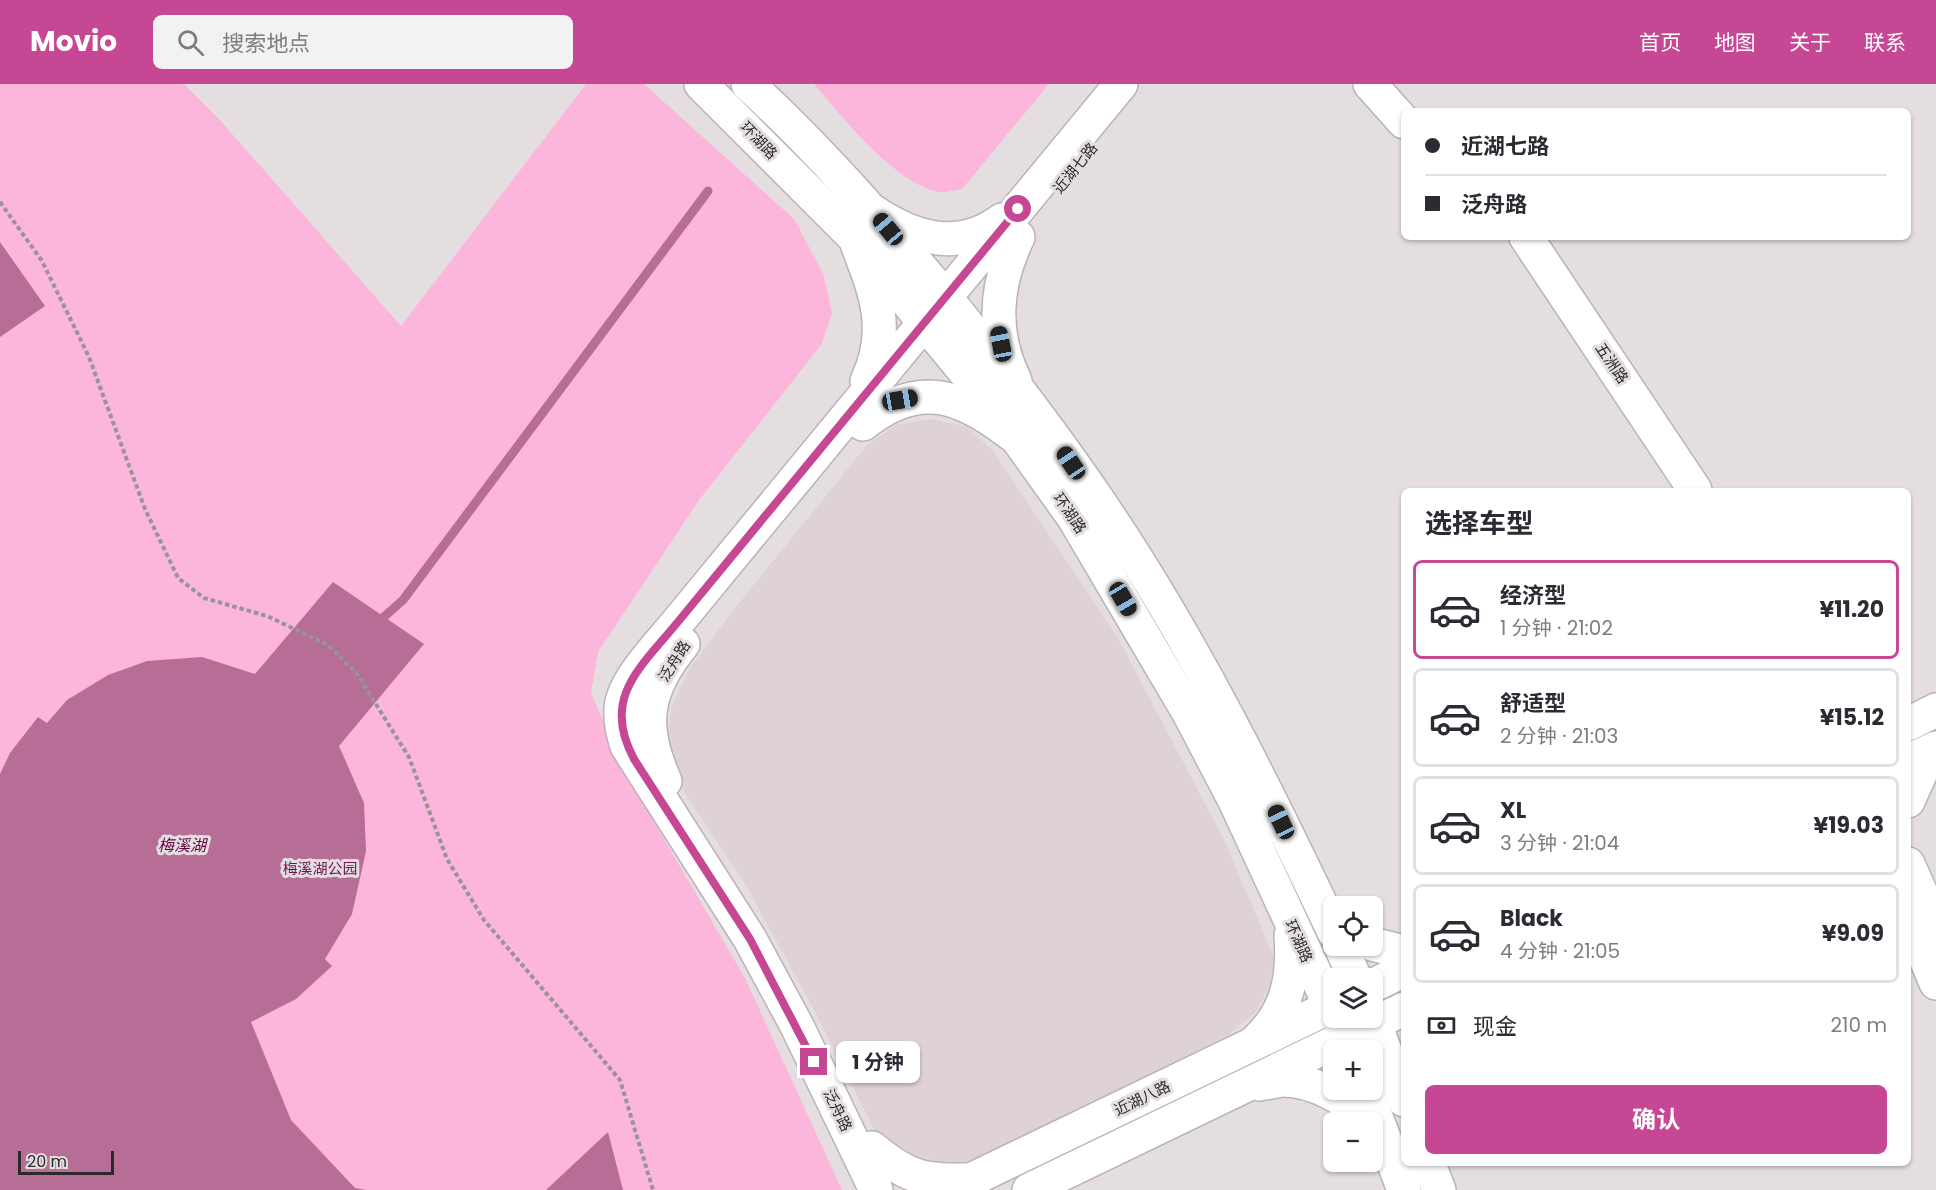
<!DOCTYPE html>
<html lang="zh">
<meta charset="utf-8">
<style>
body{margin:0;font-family:Poppins,"Noto Sans SC",sans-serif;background:#f2f2f3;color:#2b2b33;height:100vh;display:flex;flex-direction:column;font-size:22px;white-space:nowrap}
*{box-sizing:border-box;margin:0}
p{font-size:20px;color:#7c7c81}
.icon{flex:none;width:33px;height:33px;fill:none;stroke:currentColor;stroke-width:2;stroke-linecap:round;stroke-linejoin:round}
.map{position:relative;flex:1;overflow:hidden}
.side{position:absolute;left:1401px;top:404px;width:510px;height:678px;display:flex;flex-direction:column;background:#fff;border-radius:9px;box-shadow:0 2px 4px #0004}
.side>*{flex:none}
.guide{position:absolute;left:1401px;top:24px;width:510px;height:132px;border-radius:9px;box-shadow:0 2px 4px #0004;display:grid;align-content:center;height:132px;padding:0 24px;background:#fff}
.controls{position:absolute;left:1323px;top:812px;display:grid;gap:12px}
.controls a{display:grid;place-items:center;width:60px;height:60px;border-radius:9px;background:#fff;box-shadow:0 2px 4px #0004;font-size:30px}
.scale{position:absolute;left:18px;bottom:15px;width:96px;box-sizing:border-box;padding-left:6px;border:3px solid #2b292a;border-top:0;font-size:16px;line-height:21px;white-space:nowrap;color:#2b292a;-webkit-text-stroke:4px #e4dee1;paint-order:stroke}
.end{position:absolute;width:27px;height:27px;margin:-14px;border:8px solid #c64895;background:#fff;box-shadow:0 0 0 3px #fff}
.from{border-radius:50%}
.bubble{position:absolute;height:42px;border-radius:9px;background:#fff;box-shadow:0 2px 4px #0004;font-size:20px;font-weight:700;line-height:42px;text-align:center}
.car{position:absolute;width:18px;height:36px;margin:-18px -9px;border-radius:8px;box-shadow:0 0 4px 2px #0007;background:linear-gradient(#222 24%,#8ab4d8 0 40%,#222 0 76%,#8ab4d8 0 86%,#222 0)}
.guide b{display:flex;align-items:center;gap:21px;height:57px;font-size:22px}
.guide b+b{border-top:2px solid #e1e1e2}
.guide i{width:15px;height:15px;background:#2b2b33}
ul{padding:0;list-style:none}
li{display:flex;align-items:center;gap:18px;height:99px;margin:0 12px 9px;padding:0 12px;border:3px solid #e1e1e2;border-radius:9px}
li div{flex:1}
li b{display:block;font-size:22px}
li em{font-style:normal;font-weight:700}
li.on{border-color:#c64895}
li>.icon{width:54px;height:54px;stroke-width:1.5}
h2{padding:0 24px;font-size:27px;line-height:72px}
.pay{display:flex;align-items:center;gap:15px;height:66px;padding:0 24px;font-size:22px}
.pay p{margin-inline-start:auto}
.primary-button{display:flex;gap:12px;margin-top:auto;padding:12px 24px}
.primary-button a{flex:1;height:69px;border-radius:9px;background:#c64895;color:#fff;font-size:24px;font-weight:700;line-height:69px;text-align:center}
header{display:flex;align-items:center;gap:36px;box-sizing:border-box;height:84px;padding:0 30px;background:#c64895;color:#fff}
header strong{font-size:28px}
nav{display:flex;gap:33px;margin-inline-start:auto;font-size:21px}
.search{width:420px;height:54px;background:#f2f2f3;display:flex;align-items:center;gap:15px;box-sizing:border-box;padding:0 21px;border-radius:9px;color:#7c7c81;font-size:22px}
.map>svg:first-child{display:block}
</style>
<header>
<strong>Movio</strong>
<div class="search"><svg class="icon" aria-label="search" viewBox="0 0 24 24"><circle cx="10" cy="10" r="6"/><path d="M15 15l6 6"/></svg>搜索地点</div>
<nav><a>首页</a><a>地图</a><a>关于</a><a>联系</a></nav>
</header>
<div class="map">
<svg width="1936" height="1106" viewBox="0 0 1936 1106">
<rect width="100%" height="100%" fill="#e4dee1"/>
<path fill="#ded1d7" d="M931 335 967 343 993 367 1118 554 1224 756 1274 873 1270 901 1256 928 1227 952 982 1077 950 1080 917 1073 876 1049 811 920 744 798 674 693 669 673 668 655 671 624 689 585 731 529 868 360 896 341Z"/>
<g fill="#fcb6db">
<path d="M0 0H184L219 35 401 242 586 0H644L795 136 824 192 832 230 821 261 699 416 598 568 591 609 629 695 745 894 842 1106H0Z"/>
<path d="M814 0H1049L962 105C954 106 942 110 934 107 892 95 842 33 814 0Z"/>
</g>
<g fill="#b66d96">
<path d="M0 158 45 222 0 253Z"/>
<path d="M333 498 424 560 339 662 364 719 366 767 352 830 325 875 332 882 296 915 251 938 291 1036 355 1104 366 1106H0V690L10 669 38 633 47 639 67 616 108 591 147 577 202 573 255 590Z"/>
<path d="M608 1048 623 1106H546Z"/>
</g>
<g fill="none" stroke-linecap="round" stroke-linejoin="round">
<path stroke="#b66d96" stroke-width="9" d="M376 540 403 516 708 107"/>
<g stroke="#b9b3b6" stroke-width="36">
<g id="tertiary">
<path d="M1370 0 1404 38"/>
<path d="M874 128C915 155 959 168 1002 136"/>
<path d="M1526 153 1695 406"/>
<path d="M857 160C876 209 891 246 867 297"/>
<path d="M1015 297C991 248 995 201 1018 153"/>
<path d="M863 340C918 296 959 310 1011 350"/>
<path d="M665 697C640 642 645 607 683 560"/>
<path d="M1908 717 1922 686 1936 668"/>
<path d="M1908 780 1936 843"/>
<path d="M1908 832 1936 899"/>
<path d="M872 1064C909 1095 925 1097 972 1096"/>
<path d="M876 1106 797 942 750 855 627 662C623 650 620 637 621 625 622 598 660 560 677 539L1121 0"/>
</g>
</g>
<g stroke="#b9b3b6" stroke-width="36">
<g id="secondary">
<path d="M701 0 854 153 999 329 1074 434 1189 629 1235 717 1334 930"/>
<path d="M748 0C816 62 877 132 936 202 1003 284 1068 368 1125 457 1205 581 1271 715 1334 848"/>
<path d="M1908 640 1936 626"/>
<path d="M1908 677 1936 664"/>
<path d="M1372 860 1404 868"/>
<path d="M1340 861 1355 894"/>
<path d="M1372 902 1404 886"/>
<path d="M1372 933 1404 1016"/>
<path d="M1257 956C1288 927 1294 892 1291 851"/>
<path d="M1260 1000C1268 999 1277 996 1284 996 1312 996 1351 1016 1368 1038"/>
<path d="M1368 1012 1404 1106"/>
<path d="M1428 1078 1439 1106"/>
<path d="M950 1106 1334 921"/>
<path d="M1029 1106 1404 925"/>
</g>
</g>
<path stroke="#999496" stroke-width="4" stroke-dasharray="4.5 3" stroke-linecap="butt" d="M0 118 42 177 89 273 145 425 178 494 204 514 267 532 328 561 357 590 409 673 447 775 484 836 620 996 653 1106"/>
<use href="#tertiary" stroke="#fff" stroke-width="33"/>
<use href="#secondary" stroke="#fff" stroke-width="33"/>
</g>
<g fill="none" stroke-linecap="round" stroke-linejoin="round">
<path stroke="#c64895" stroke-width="8" d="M814 978 750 855 634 675C601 614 640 584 677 539L1018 125"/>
</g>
<g text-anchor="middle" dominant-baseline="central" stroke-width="6" stroke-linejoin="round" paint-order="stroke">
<g font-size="15" fill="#2b292a" stroke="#e4dee1">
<text transform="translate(759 56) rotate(46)">环湖路</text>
<text transform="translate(1075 84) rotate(-51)">近湖七路</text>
<text transform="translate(1612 279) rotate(56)">五洲路</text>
<text transform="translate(1070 429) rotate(56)">环湖路</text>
<text transform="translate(674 577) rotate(-58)">泛舟路</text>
<text transform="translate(1299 857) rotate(66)">环湖路</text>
<text transform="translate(1142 1014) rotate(-26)">近湖八路</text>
<text transform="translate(838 1026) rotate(64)">泛舟路</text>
</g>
<g font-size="15" fill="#701751" stroke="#e4dee1">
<text x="320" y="784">梅溪湖公园</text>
</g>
<g font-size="16" font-style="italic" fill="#610444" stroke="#e4dee1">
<text x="182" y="761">梅溪湖</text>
</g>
</g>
</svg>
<div class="controls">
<a><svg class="icon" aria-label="locate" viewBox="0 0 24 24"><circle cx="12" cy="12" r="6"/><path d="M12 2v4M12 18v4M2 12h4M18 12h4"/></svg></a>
<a><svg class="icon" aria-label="layers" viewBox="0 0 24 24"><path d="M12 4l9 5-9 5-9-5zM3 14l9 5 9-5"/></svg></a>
<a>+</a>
<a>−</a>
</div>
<div class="scale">20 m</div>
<i class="end from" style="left:1018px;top:125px"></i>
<i class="end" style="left:814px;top:978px"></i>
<div class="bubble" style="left:836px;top:957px;width:84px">1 分钟</div>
<i class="car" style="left:888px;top:145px;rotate:320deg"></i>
<i class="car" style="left:1001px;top:260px;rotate:349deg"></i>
<i class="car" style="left:900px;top:316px;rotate:80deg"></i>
<i class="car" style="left:1071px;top:379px;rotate:326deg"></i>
<i class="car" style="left:1123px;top:515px;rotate:150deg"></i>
<i class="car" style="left:1281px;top:738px;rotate:335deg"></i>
<div class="guide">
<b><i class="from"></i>近湖七路</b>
<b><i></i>泛舟路</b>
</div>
<section class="side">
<h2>选择车型</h2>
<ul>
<li class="on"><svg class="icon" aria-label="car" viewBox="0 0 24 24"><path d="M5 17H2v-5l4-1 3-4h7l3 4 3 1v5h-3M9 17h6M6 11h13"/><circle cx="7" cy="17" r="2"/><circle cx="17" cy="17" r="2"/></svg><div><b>经济型</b><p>1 分钟 · 21:02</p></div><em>¥11.20</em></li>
<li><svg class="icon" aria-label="car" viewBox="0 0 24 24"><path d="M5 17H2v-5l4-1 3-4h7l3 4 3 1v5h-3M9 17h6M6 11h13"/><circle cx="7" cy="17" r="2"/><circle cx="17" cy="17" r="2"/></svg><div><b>舒适型</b><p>2 分钟 · 21:03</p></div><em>¥15.12</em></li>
<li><svg class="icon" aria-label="car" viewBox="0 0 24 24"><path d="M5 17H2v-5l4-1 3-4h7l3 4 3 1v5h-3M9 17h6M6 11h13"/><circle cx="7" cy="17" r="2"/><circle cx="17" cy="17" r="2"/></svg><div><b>XL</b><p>3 分钟 · 21:04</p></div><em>¥19.03</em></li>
<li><svg class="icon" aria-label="car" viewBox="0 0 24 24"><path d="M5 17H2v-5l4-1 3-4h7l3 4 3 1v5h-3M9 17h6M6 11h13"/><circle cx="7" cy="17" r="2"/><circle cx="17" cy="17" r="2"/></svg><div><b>Black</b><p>4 分钟 · 21:05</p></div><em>¥9.09</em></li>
</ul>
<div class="pay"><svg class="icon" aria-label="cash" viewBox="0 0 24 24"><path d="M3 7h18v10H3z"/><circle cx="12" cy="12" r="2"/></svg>现金<p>210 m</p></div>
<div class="primary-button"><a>确认</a></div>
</section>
</div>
